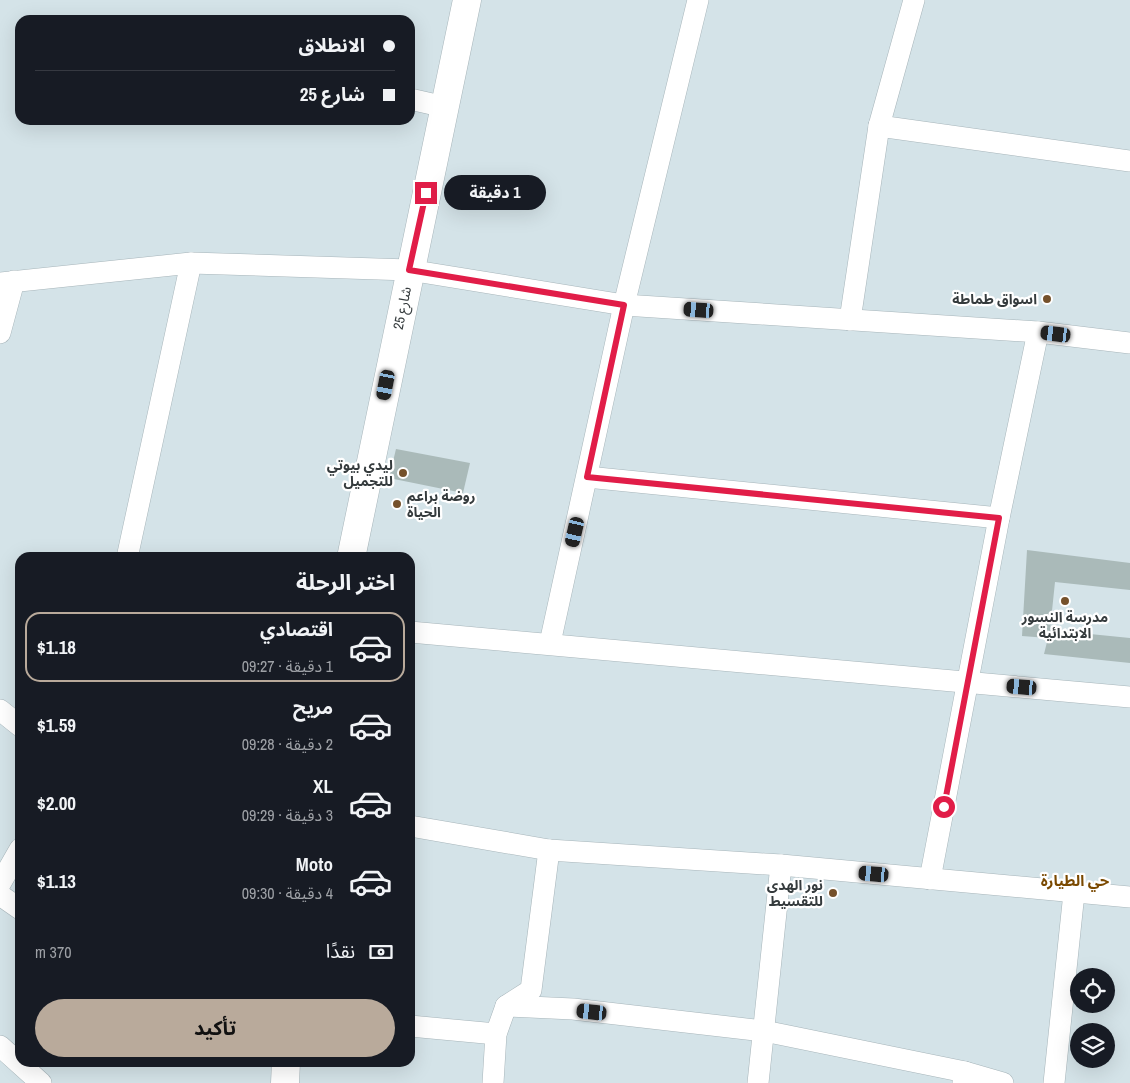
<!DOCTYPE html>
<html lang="ar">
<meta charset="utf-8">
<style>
body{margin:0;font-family:"Archivo Narrow","Noto Sans Arabic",sans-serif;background:#20242c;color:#f1f3f6;direction:rtl;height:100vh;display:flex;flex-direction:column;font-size:19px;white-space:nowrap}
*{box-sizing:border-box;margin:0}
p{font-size:16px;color:#9ea1a6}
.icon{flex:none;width:28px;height:28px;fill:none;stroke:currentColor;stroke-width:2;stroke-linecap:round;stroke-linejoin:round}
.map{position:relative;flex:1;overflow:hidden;direction:ltr}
.side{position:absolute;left:15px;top:552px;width:400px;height:515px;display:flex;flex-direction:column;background:#171b24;border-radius:15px;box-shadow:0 5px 20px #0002;direction:rtl}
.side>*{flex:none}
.guide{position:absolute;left:15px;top:15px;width:400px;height:110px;border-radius:15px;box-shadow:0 5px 20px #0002;direction:rtl;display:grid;align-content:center;height:110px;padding:0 20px;background:#171b24}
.buttons{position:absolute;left:1070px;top:968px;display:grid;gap:10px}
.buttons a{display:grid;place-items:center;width:45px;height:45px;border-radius:50%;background:#171b24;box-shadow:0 5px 20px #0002;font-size:25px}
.end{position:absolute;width:22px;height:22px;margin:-11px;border:6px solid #e11d48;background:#fff;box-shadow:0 0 0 2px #fff}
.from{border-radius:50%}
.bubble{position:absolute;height:35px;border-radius:18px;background:#171b24;box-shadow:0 5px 20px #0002;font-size:16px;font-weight:700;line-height:35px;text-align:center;direction:rtl}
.car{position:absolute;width:15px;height:30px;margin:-15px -8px;border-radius:6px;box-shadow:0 0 4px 1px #0007;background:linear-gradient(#222 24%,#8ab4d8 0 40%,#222 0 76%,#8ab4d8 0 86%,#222 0)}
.guide b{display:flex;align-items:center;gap:18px;height:48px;font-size:19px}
.guide b+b{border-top:1px solid #363941}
.guide i{width:12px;height:12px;background:#f1f3f6}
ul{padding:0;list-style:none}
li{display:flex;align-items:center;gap:15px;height:70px;margin:0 10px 8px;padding:0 10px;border:2px solid transparent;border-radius:15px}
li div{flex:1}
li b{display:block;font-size:19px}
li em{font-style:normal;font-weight:700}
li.on{border-color:#b9aa9b}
li>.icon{width:45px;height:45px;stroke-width:1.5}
h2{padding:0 20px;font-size:22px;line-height:60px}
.pay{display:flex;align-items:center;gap:12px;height:55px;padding:0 20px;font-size:19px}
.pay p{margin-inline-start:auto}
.primary-button{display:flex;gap:10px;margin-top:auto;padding:10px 20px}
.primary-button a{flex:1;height:58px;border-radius:30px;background:#b9aa9b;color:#111;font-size:20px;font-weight:700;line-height:58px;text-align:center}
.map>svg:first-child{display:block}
</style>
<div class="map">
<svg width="1130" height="1083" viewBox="0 0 1130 1083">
<rect width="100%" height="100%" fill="#d4e3e8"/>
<g fill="#aabab9">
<path d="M396 449 470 463 463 493 389 478Z"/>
<path d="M1027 550 1130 563V590L1055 582 1050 630 1130 638V663L1044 654 1048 638 1022 636Z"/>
</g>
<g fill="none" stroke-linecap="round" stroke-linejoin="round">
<g stroke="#a7b5ba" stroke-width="22">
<g id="street">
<path d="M410 99 445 107"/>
<path d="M879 126 1130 161"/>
<path d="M0 283 191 263 409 270 624 305 1038 332 1130 343"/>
<path d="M850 320 879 126 914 0"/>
<path d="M0 333 14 281"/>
<path d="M587 477 999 518"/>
<path d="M127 558 191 263"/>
<path d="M410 632 1130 697"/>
<path d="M550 643 624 305 698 0"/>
<path d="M0 710 20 726"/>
<path d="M410 826 549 850 781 865 1130 897"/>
<path d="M930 879 999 518 1038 332"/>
<path d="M0 884 20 849"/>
<path d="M0 895 20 909"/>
<path d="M506 1006 573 1009 764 1031 965 1072 963 1083"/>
<path d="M410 1026 496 1034"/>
<path d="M0 1046 41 1083"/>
<path d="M965 1072 1003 1083"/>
<path d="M493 1083 496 1034 506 1006 531 990 549 850"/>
<path d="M758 1083 781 865"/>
<path d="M1054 1083 1074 893"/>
</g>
</g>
<g stroke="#a7b5ba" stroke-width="29">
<g id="secondary">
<path d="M351 558 467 0"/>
<path d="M285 1083 286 1062"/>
</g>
</g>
<use href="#street" stroke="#fff" stroke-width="21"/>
<use href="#secondary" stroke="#fff" stroke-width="28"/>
</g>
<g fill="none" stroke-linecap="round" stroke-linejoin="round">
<path stroke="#e11d48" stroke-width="6" d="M426 193 409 270 624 305 587 477 999 518 944 807"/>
</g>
<g fill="#75512b" stroke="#fff" stroke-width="2">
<circle cx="1047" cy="299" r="5"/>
<circle cx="403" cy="473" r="5"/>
<circle cx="397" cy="504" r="5"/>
<circle cx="1065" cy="601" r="5"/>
<circle cx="833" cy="893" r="5"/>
</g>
<g text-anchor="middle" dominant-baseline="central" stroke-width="4.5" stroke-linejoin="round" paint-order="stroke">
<g font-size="14" font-weight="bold" fill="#353b3d" stroke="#fff" text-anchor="end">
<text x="1037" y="299">اسواق طماطة</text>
<text x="393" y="465">ليدي بيوتي<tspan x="393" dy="16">للتجميل</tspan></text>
<text x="407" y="496" text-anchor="start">روضة براعم<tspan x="407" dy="16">الحياة</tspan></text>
<text x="1065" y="617" text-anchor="middle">مدرسة النسور<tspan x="1065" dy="16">الابتدائية</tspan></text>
<text x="823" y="885">نور الهدى<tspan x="823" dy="16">للتقسيط</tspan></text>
</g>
<g font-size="14" fill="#353b3d" stroke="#fff">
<text transform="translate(402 308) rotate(-78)">شارع 25</text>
</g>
<g font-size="15" font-weight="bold" fill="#7a4900" stroke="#fff">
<text x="1075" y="880">حي الطيارة</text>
</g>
</g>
</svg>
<div class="buttons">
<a><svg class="icon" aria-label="locate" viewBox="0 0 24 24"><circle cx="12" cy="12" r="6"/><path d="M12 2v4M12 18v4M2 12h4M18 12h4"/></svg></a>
<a><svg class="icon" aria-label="layers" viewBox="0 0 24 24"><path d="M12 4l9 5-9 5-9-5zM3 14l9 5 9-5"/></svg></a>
</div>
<i class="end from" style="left:944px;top:807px"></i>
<i class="end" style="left:426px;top:193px"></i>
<div class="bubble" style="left:444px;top:175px;width:102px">1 دقيقة</div>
<i class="car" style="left:699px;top:310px;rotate:274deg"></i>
<i class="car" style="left:1056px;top:334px;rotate:277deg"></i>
<i class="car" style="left:386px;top:385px;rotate:191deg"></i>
<i class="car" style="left:575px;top:532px;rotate:193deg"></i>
<i class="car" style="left:1022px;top:687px;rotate:275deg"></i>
<i class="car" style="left:874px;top:874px;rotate:275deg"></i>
<i class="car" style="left:592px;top:1012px;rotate:276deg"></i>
<div class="guide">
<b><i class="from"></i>الانطلاق</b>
<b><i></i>شارع 25</b>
</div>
<section class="side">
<h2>اختر الرحلة</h2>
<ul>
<li class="on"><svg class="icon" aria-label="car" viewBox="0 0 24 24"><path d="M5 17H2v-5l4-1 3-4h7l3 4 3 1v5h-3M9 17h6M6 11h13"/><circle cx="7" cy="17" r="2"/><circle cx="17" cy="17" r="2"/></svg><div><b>اقتصادي</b><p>1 دقيقة · 09:27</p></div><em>$1.18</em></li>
<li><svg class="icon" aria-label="car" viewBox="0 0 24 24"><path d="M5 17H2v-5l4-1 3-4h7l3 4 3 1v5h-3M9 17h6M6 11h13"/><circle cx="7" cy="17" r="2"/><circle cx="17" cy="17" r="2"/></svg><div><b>مريح</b><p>2 دقيقة · 09:28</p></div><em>$1.59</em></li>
<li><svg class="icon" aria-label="car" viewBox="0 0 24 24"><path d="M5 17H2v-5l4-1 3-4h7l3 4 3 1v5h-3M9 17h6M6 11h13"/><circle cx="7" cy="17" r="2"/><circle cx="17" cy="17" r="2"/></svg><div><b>XL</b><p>3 دقيقة · 09:29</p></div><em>$2.00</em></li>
<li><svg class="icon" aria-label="car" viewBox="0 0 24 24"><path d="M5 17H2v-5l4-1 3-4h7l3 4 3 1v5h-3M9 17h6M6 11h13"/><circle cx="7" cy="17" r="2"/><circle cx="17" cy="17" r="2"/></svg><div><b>Moto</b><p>4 دقيقة · 09:30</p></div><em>$1.13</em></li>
</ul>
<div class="pay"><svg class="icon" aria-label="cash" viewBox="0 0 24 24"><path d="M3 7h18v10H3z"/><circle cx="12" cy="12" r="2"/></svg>نقدًا<p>370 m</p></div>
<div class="primary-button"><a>تأكيد</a></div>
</section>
</div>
